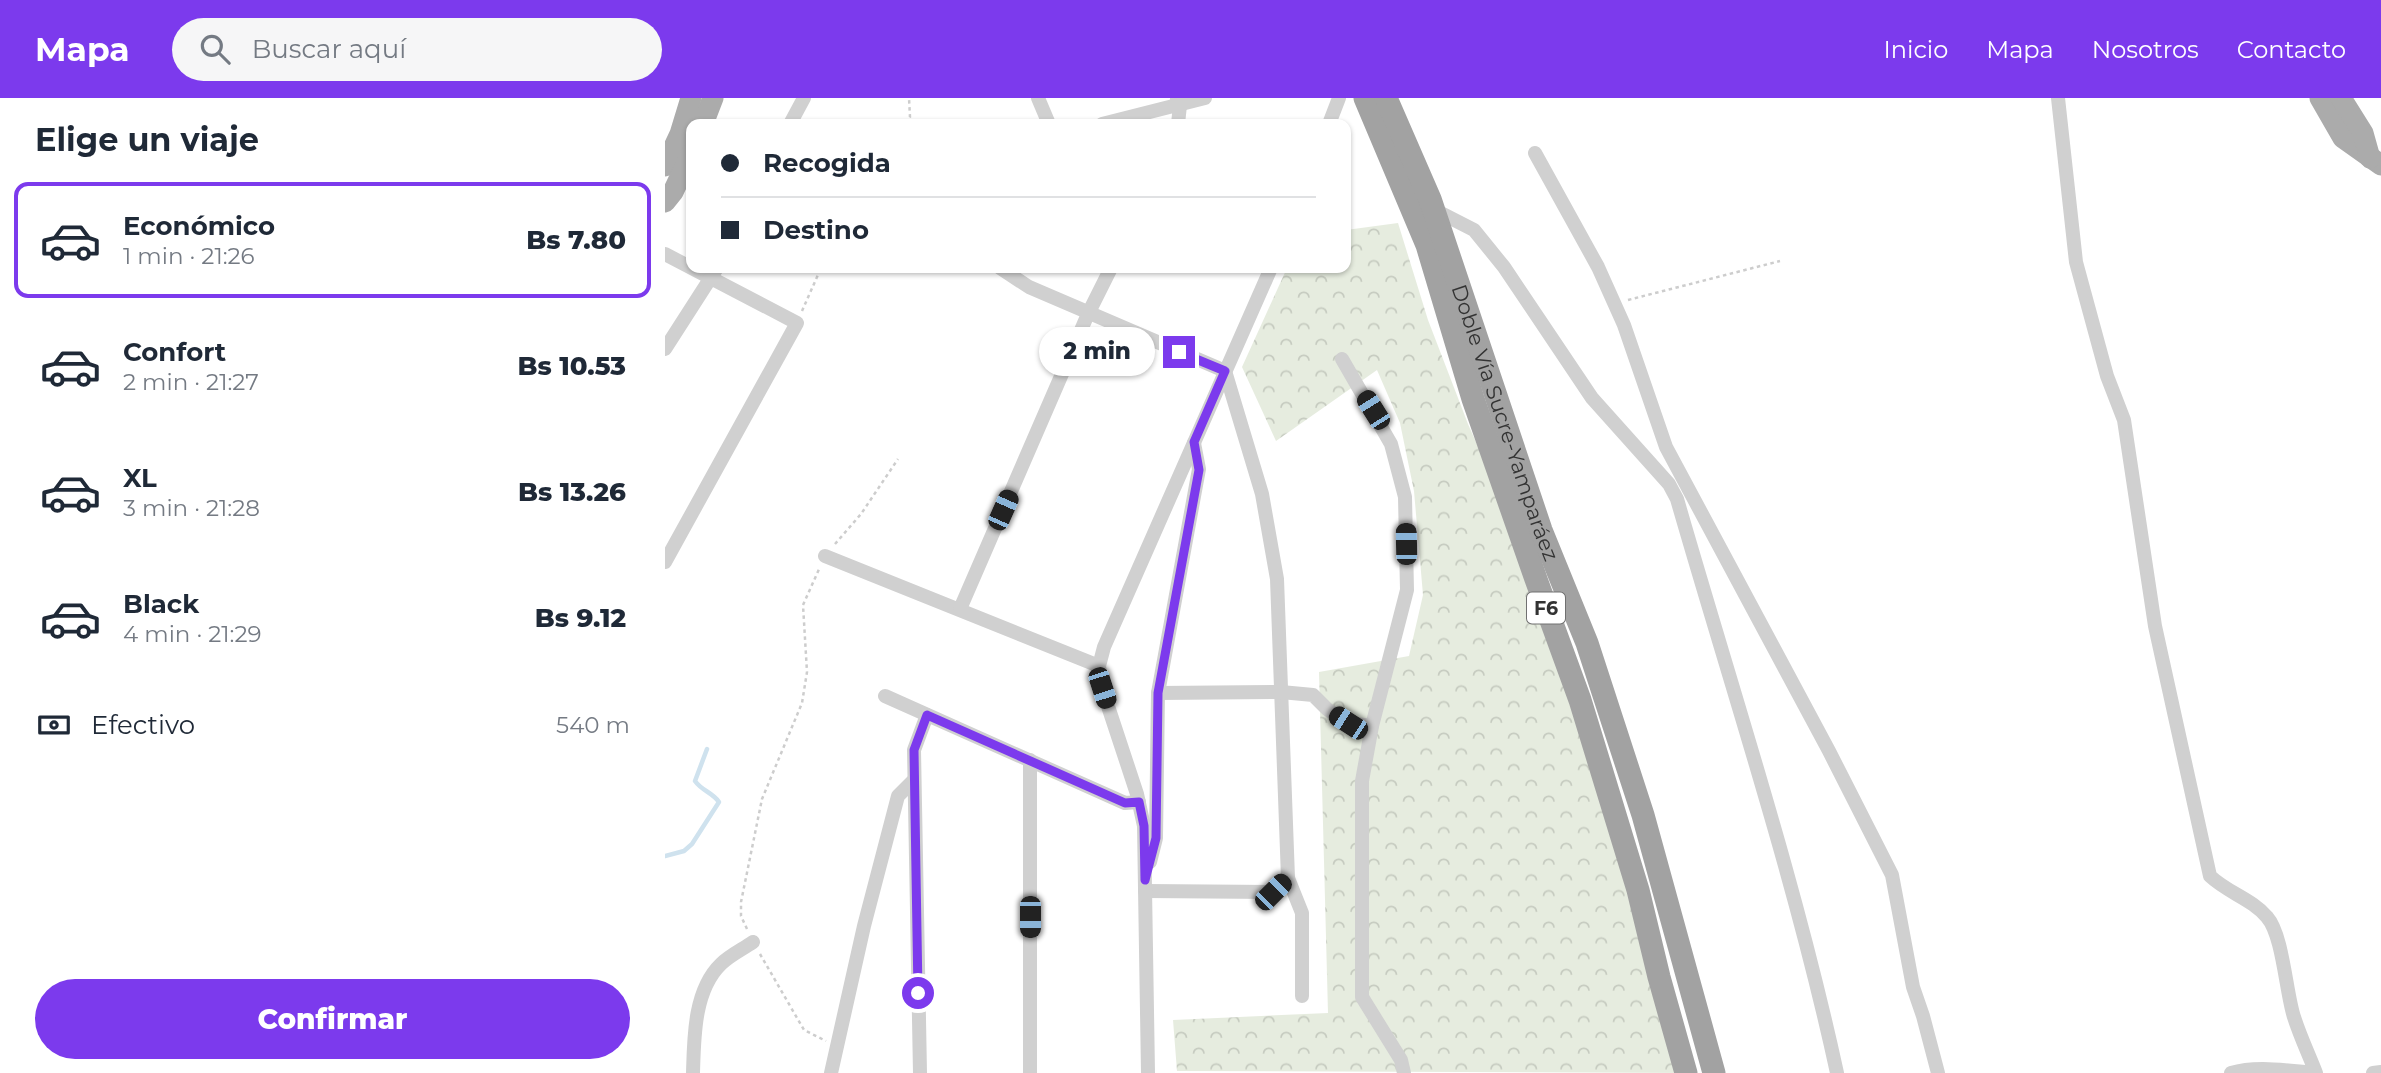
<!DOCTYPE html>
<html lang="es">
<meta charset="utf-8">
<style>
body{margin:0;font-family:Montserrat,sans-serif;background:#f6f6f7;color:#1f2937;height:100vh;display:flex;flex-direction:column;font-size:26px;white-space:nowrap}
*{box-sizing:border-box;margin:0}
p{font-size:23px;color:#747a83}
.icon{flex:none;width:38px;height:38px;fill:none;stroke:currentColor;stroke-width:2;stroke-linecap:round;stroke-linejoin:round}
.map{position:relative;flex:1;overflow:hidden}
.details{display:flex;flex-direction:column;background:#fff;width:665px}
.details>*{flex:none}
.banner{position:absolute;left:21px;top:21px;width:665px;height:154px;border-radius:14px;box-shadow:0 2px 5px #0004;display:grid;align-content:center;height:154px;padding:0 35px;background:#fff}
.end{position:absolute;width:32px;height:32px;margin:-16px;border:9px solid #7c3aed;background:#fff;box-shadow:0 0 0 4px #fff}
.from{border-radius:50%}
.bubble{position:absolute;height:49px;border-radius:24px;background:#fff;box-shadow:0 2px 5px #0004;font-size:23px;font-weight:800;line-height:49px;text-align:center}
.car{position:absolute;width:21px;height:42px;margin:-21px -10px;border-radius:9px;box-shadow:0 0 5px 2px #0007;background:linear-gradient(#222 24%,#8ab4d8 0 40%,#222 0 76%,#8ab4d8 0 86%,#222 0)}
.banner b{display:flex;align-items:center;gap:24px;height:66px;font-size:26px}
.banner b+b{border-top:2px solid #e0e1e3}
.banner i{width:18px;height:18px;background:#1f2937}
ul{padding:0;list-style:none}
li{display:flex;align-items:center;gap:21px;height:116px;margin:0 14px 10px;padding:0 21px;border:4px solid transparent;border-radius:14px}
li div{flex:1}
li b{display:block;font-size:26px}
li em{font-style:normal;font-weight:800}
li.active{border-color:#7c3aed}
li>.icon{width:63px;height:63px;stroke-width:1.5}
h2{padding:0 35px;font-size:32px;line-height:84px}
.pay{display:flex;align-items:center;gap:18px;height:77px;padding:0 35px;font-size:26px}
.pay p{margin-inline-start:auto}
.action{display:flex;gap:14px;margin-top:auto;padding:14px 35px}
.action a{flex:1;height:80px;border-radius:42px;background:#7c3aed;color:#fff;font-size:28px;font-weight:800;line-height:80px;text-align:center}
header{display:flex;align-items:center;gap:42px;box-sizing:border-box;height:98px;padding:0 35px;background:#7c3aed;color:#fff}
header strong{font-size:33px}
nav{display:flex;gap:38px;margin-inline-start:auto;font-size:24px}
.search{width:490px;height:63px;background:#f6f6f7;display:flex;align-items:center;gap:18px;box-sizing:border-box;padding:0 24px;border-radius:38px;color:#747a83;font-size:26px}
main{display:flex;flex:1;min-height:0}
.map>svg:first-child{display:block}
</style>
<header>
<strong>Mapa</strong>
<div class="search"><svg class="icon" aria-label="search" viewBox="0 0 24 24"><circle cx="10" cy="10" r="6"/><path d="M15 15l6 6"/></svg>Buscar aquí</div>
<nav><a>Inicio</a><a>Mapa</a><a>Nosotros</a><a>Contacto</a></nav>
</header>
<main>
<section class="details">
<h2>Elige un viaje</h2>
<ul>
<li class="active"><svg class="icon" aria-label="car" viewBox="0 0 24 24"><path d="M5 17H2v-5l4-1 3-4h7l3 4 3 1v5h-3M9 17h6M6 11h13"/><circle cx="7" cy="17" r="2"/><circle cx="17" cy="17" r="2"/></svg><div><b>Económico</b><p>1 min · 21:26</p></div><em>Bs 7.80</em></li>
<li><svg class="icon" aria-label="car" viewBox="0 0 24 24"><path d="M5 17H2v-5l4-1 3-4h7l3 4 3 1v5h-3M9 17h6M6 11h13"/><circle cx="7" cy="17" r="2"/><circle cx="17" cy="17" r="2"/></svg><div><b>Confort</b><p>2 min · 21:27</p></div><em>Bs 10.53</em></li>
<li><svg class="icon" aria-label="car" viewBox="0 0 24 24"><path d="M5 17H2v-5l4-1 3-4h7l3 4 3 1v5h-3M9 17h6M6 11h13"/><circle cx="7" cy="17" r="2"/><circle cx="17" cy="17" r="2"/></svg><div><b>XL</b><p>3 min · 21:28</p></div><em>Bs 13.26</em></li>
<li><svg class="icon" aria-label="car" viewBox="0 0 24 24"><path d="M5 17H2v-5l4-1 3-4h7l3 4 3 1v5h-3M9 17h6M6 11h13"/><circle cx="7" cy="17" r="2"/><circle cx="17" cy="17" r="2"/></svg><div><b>Black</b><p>4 min · 21:29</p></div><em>Bs 9.12</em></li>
</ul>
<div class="pay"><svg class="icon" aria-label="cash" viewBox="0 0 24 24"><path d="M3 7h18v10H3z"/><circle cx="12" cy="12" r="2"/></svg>Efectivo<p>540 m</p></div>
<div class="action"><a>Confirmar</a></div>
</section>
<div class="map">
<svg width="1716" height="975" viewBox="0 0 1716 975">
<defs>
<pattern id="forest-crowns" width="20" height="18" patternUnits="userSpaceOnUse" patternTransform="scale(1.75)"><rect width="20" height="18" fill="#e6ecdf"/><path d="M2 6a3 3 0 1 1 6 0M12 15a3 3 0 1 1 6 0" fill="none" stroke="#c6cbc0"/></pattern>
</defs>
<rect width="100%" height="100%" fill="#fff"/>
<path fill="url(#forest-crowns)" d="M733 125 763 222 803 326 860 455 1025 975 512 973 508 922 663 915 654 574 744 558 758 497 749 393 735 325 712 272 611 343 577 269 622 170H681V132Z"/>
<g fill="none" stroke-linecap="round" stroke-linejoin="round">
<path stroke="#cfe2ee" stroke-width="4.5" d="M0 758 19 753 27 746 54 704C47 694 37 693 30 683L42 651"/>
<g stroke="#cdcdcd" stroke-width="2.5" stroke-dasharray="3.5 3.5" stroke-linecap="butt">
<path d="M242 26 245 19 244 0"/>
<path d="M963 202 1115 163"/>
<path d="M137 213 156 170"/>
<path d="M170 446 196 416 233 361"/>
<path d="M82 831 76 818V804L97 701 137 605 142 574 138 507 155 469"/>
<path d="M95 856 139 932 161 943"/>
</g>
<g stroke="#d0d0d0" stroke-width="14">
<path d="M373 0 384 26"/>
<path d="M1393 0 1411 164 1442 278 1459 322 1490 528 1545 778C1563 795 1587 801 1602 819 1618 837 1621 895 1629 919 1635 938 1644 957 1651 975"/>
<path d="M512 1 515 7 513 26"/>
<path d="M125 26 139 0"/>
<path d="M437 26 540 0"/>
<path d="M664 26 674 0"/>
<path d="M870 55 933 169 959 227 1001 349 1164 653 1227 777 1248 889 1258 918 1273 975"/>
<path d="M766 110 809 132 839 169 927 300 1004 386 1012 401C1067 592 1130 781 1172 975"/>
<path d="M0 156 132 225 0 464"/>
<path d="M335 170 364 189 560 273 597 396 612 481 623 780 608 794 480 793"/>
<path d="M0 251 52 170"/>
<path d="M677 261 726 346 740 399 742 492 707 628 697 683V899L736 962 739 975"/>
<path d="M160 458 434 568"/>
<path d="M295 511 423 216 446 170"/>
<path d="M493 595 616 594 648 597 662 611 683 625 707 628"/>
<path d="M220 598 460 705 474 704"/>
<path d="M365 662V975"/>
<path d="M485 764 491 740 493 595 534 371 529 345"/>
<path d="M623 780 637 815V898"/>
<path d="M28 975C29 939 29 892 56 866 65 857 78 851 88 844"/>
<path d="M166 975 199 828 233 698 249 682"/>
<path d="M255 975 249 652 262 617"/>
<path d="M483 975 479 728 472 696 437 590 434 568 439 549 606 170"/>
<path d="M1566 975C1593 967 1622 973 1650 975"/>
<path d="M1708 975 1716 974"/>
</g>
<g stroke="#ababab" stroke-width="21">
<path d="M1655 0 1678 40 1716 67"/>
<path d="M1676 0 1698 35 1705 60"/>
<path d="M38 26 48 0"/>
<path d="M0 68 15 36 26 0"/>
<path d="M0 104 8 94 26 56"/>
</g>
<g stroke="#a2a2a2" stroke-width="23">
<path d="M700 0 762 147 808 301 872 484 915 602 973 792 994 879 1021 975"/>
<path id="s1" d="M721 0 765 101 876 432 922 545 978 717 1049 975"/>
</g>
</g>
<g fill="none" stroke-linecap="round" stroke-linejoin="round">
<path stroke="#7c3aed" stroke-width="9" d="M253 895 249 652 262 617 460 705 474 704 479 728 480 782 491 740 493 595 534 372 529 344 560 273 514 254"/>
</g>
<g text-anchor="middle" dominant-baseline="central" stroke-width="7" stroke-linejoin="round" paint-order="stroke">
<rect fill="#fff" stroke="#707070" stroke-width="2" x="862" y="494.5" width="38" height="31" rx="5"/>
<g font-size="19" font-weight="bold" fill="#333">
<text x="881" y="510">F6</text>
</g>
<g font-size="21" fill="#333" stroke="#fff">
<text stroke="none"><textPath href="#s1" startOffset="346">Doble Vía Sucre-Yamparáez</textPath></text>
</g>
</g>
</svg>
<i class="end from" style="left:253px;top:895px"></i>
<i class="end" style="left:514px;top:254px"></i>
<div class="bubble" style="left:374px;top:229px;width:116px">2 min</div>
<i class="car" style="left:708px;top:312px;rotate:328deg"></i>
<i class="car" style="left:338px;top:412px;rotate:24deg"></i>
<i class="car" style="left:741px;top:446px;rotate:359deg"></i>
<i class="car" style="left:437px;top:590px;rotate:162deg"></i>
<i class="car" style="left:683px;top:625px;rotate:303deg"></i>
<i class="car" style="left:608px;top:794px;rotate:45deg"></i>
<i class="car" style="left:365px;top:819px;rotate:180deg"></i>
<div class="banner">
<b><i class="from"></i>Recogida</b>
<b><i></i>Destino</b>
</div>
</div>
</main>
